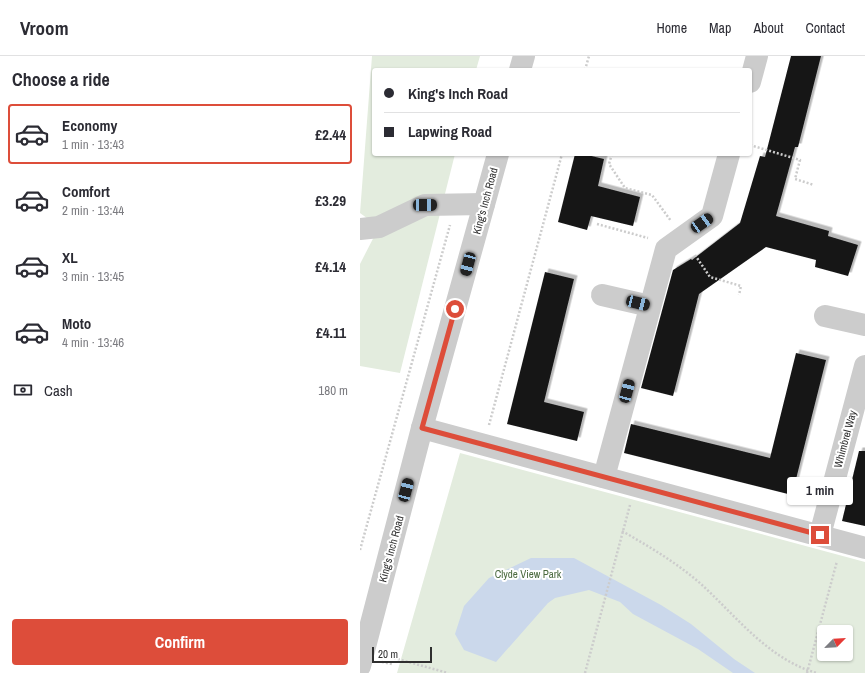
<!DOCTYPE html>
<meta charset="utf-8">
<style>
body{margin:0;font-family:"Archivo Narrow",sans-serif;background:#f7f7f7;color:#2b2b33;height:100vh;display:flex;flex-direction:column;font-size:15px;white-space:nowrap}
*{box-sizing:border-box;margin:0}
p{font-size:13px;color:#7c7c81}
.icon{flex:none;width:22px;height:22px;fill:none;stroke:currentColor;stroke-width:2;stroke-linecap:round;stroke-linejoin:round}
.map{position:relative;flex:1;overflow:hidden}
.sheet{display:flex;flex-direction:column;background:#fff;width:360px}
.sheet>*{flex:none}
.guide{position:absolute;left:12px;top:12px;width:380px;height:88px;border-radius:4px;box-shadow:0 1px 3px #0004;display:grid;align-content:center;height:88px;padding:0 12px;background:#fff}
.needle{width:26px;rotate:66deg}
.controls{position:absolute;left:457px;top:569px;display:grid;gap:8px}
.controls a{display:grid;place-items:center;width:36px;height:36px;border-radius:4px;background:#fff;box-shadow:0 1px 3px #0004;font-size:20px}
.scale{position:absolute;left:12px;bottom:10px;width:60px;box-sizing:border-box;padding-left:4px;border:2px solid #2f2f2f;border-top:0;font-size:11px;line-height:14px;white-space:nowrap;color:#2f2f2f;-webkit-text-stroke:3px #fff;paint-order:stroke}
.end{position:absolute;width:18px;height:18px;margin:-9px;border:5px solid #dd4d3a;background:#fff;box-shadow:0 0 0 2px #fff}
.from{border-radius:50%}
.bubble{position:absolute;height:28px;border-radius:4px;background:#fff;box-shadow:0 1px 3px #0004;font-size:13px;font-weight:800;line-height:28px;text-align:center}
.car{position:absolute;width:12px;height:24px;margin:-12px -6px;border-radius:5px;box-shadow:0 0 3px 1px #0007;background:linear-gradient(#222 24%,#8ab4d8 0 40%,#222 0 76%,#8ab4d8 0 86%,#222 0)}
.guide b{display:flex;align-items:center;gap:14px;height:38px;font-size:15px}
.guide b+b{border-top:1px solid #e1e1e2}
.guide i{width:10px;height:10px;background:#2b2b33}
ul{padding:0;list-style:none}
li{display:flex;align-items:center;gap:12px;height:60px;margin:0 8px 6px;padding:0 4px;border:2px solid transparent;border-radius:4px}
li div{flex:1}
li b{display:block;font-size:15px}
li em{font-style:normal;font-weight:800}
li.on{border-color:#dd4d3a}
li>.icon{width:36px;height:36px;stroke-width:1.5}
h2{padding:0 12px;font-size:18px;line-height:48px}
.pay{display:flex;align-items:center;gap:10px;height:44px;padding:0 12px;font-size:15px}
.pay p{margin-inline-start:auto}
.button{display:flex;gap:8px;margin-top:auto;padding:8px 12px}
.button a{flex:1;height:46px;border-radius:4px;background:#dd4d3a;color:#fff;font-size:16px;font-weight:800;line-height:46px;text-align:center}
header{display:flex;align-items:center;gap:24px;box-sizing:border-box;height:56px;padding:0 20px;background:#fff;border-bottom:1px solid #e1e1e2}
header strong{font-size:19px}
nav{display:flex;gap:22px;margin-inline-start:auto;font-size:14px}
main{display:flex;flex:1;min-height:0}
.map>svg:first-child{display:block}
</style>
<header>
<strong>Vroom</strong>
<nav><a>Home</a><a>Map</a><a>About</a><a>Contact</a></nav>
</header>
<main>
<section class="sheet">
<h2>Choose a ride</h2>
<ul>
<li class="on"><svg class="icon" aria-label="car" viewBox="0 0 24 24"><path d="M5 17H2v-5l4-1 3-4h7l3 4 3 1v5h-3M9 17h6M6 11h13"/><circle cx="7" cy="17" r="2"/><circle cx="17" cy="17" r="2"/></svg><div><b>Economy</b><p>1 min · 13:43</p></div><em>£2.44</em></li>
<li><svg class="icon" aria-label="car" viewBox="0 0 24 24"><path d="M5 17H2v-5l4-1 3-4h7l3 4 3 1v5h-3M9 17h6M6 11h13"/><circle cx="7" cy="17" r="2"/><circle cx="17" cy="17" r="2"/></svg><div><b>Comfort</b><p>2 min · 13:44</p></div><em>£3.29</em></li>
<li><svg class="icon" aria-label="car" viewBox="0 0 24 24"><path d="M5 17H2v-5l4-1 3-4h7l3 4 3 1v5h-3M9 17h6M6 11h13"/><circle cx="7" cy="17" r="2"/><circle cx="17" cy="17" r="2"/></svg><div><b>XL</b><p>3 min · 13:45</p></div><em>£4.14</em></li>
<li><svg class="icon" aria-label="car" viewBox="0 0 24 24"><path d="M5 17H2v-5l4-1 3-4h7l3 4 3 1v5h-3M9 17h6M6 11h13"/><circle cx="7" cy="17" r="2"/><circle cx="17" cy="17" r="2"/></svg><div><b>Moto</b><p>4 min · 13:46</p></div><em>£4.11</em></li>
</ul>
<div class="pay"><svg class="icon" aria-label="cash" viewBox="0 0 24 24"><path d="M3 7h18v10H3z"/><circle cx="12" cy="12" r="2"/></svg>Cash<p>180 m</p></div>
<div class="button"><a>Confirm</a></div>
</section>
<div class="map">
<svg width="505" height="617" viewBox="0 0 505 617">
<defs>
<filter id="shadow"><feDropShadow dx="3.5" dy="-3.5" stdDeviation="0" flood-color="#0004"/></filter>
</defs>
<rect width="100%" height="100%" fill="#fff"/>
<g fill="#e3ecde" fill-rule="evenodd">
<path d="M12 0H120L116 14H14V98H95L40 317 0 310V208L19 171 0 157Z"/>
<path d="M100 397 505 506V617H37ZM464 576H486V598H464Z"/>
</g>
<path fill="#cbd8eb" d="M171 502H214L301 549 331 568 374 603 395 617H373L338 593 273 558 260 546 229 534 195 542 188 547 136 606 104 594 95 578 104 550 129 522Z"/>
<g fill="#161616" filter="url(#shadow)">
<path d="M431 0H461L438 91H435L416 160 469 175 468 180 498 189 488 220 455 211 456 204 406 191 339 238 313 340 281 332 313 214 331 203 332 204 380 167 400 100 405 101Z"/>
<path d="M215 98H223L244 103 238 130 280 141 273 170 231 160 227 174 198 166Z"/>
<path d="M185 216 214 223 184 346 224 356 217 385 147 368Z"/>
<path d="M436 297 466 304 432 439 264 397 271 368 410 402Z"/>
<path d="M499 395H505V470L482 465Z"/>
</g>
<g fill="none" stroke-linecap="round" stroke-linejoin="round">
<g stroke="#ccc" stroke-width="2.5" stroke-dasharray="2 2" stroke-linecap="butt">
<path d="M225 14 229 0"/>
<path d="M390 89 440 104 435 123 454 129"/>
<path d="M252 98 249 108 265 132 292 139 311 165"/>
<path d="M237 168 288 182"/>
<path d="M335 199 350 221 381 230 379 239"/>
<path d="M129 369 202 98"/>
<path d="M262 475C290 491 317 507 341 528 376 560 409 604 457 617"/>
<path d="M0 494 90 169"/>
<path d="M34 602 88 617"/>
<path d="M22 606 32 608"/>
<path d="M225 617 270 449"/>
<path d="M447 617 477 505"/>
</g>
<g stroke="#ccc" stroke-width="22">
<path d="M160 14 164 0"/>
<path d="M390 26 397 0"/>
<path d="M0 173 19 171 65 149 124 148"/>
<path d="M242 239 290 250"/>
<path d="M465 260 505 269"/>
<path d="M62 372 505 492"/>
<path d="M244 421 306 193 352 160 369 98"/>
<path d="M460 479 505 310"/>
<path d="M0 610 62 372 138 98"/>
</g>
</g>
<g fill="none" stroke-linecap="round" stroke-linejoin="round">
<path stroke="#dd4d3a" stroke-width="5" d="M95 253 62 372 460 479"/>
</g>
<g text-anchor="middle" dominant-baseline="central" stroke-width="4" stroke-linejoin="round" paint-order="stroke">
<g font-size="11" fill="#2f2f2f" stroke="#fff">
<text transform="translate(125 145) rotate(-75)">King's Inch Road</text>
<text transform="translate(485 383) rotate(-75)">Whimbrel Way</text>
<text transform="translate(31 493) rotate(-75)">King's Inch Road</text>
</g>
<g font-size="11" fill="#4a693e" stroke="#fff">
<text x="168" y="518">Clyde View Park</text>
</g>
</g>
</svg>
<div class="controls">
<a><svg class="needle" viewBox="-14 -14 28 28"><path d="M0-13l5 13h-10z" fill="#e53935"/><path d="M0 13l5-13h-10z" fill="#7c7c81"/></svg></a>
</div>
<div class="scale">20 m</div>
<i class="end from" style="left:95px;top:253px"></i>
<i class="end" style="left:460px;top:479px"></i>
<div class="bubble" style="left:427px;top:421px;width:66px">1 min</div>
<i class="car" style="left:65px;top:149px;rotate:89deg"></i>
<i class="car" style="left:342px;top:167px;rotate:55deg"></i>
<i class="car" style="left:108px;top:208px;rotate:195deg"></i>
<i class="car" style="left:278px;top:247px;rotate:104deg"></i>
<i class="car" style="left:267px;top:335px;rotate:15deg"></i>
<i class="car" style="left:46px;top:434px;rotate:15deg"></i>
<div class="guide">
<b><i class="from"></i>King's Inch Road</b>
<b><i></i>Lapwing Road</b>
</div>
</div>
</main>
